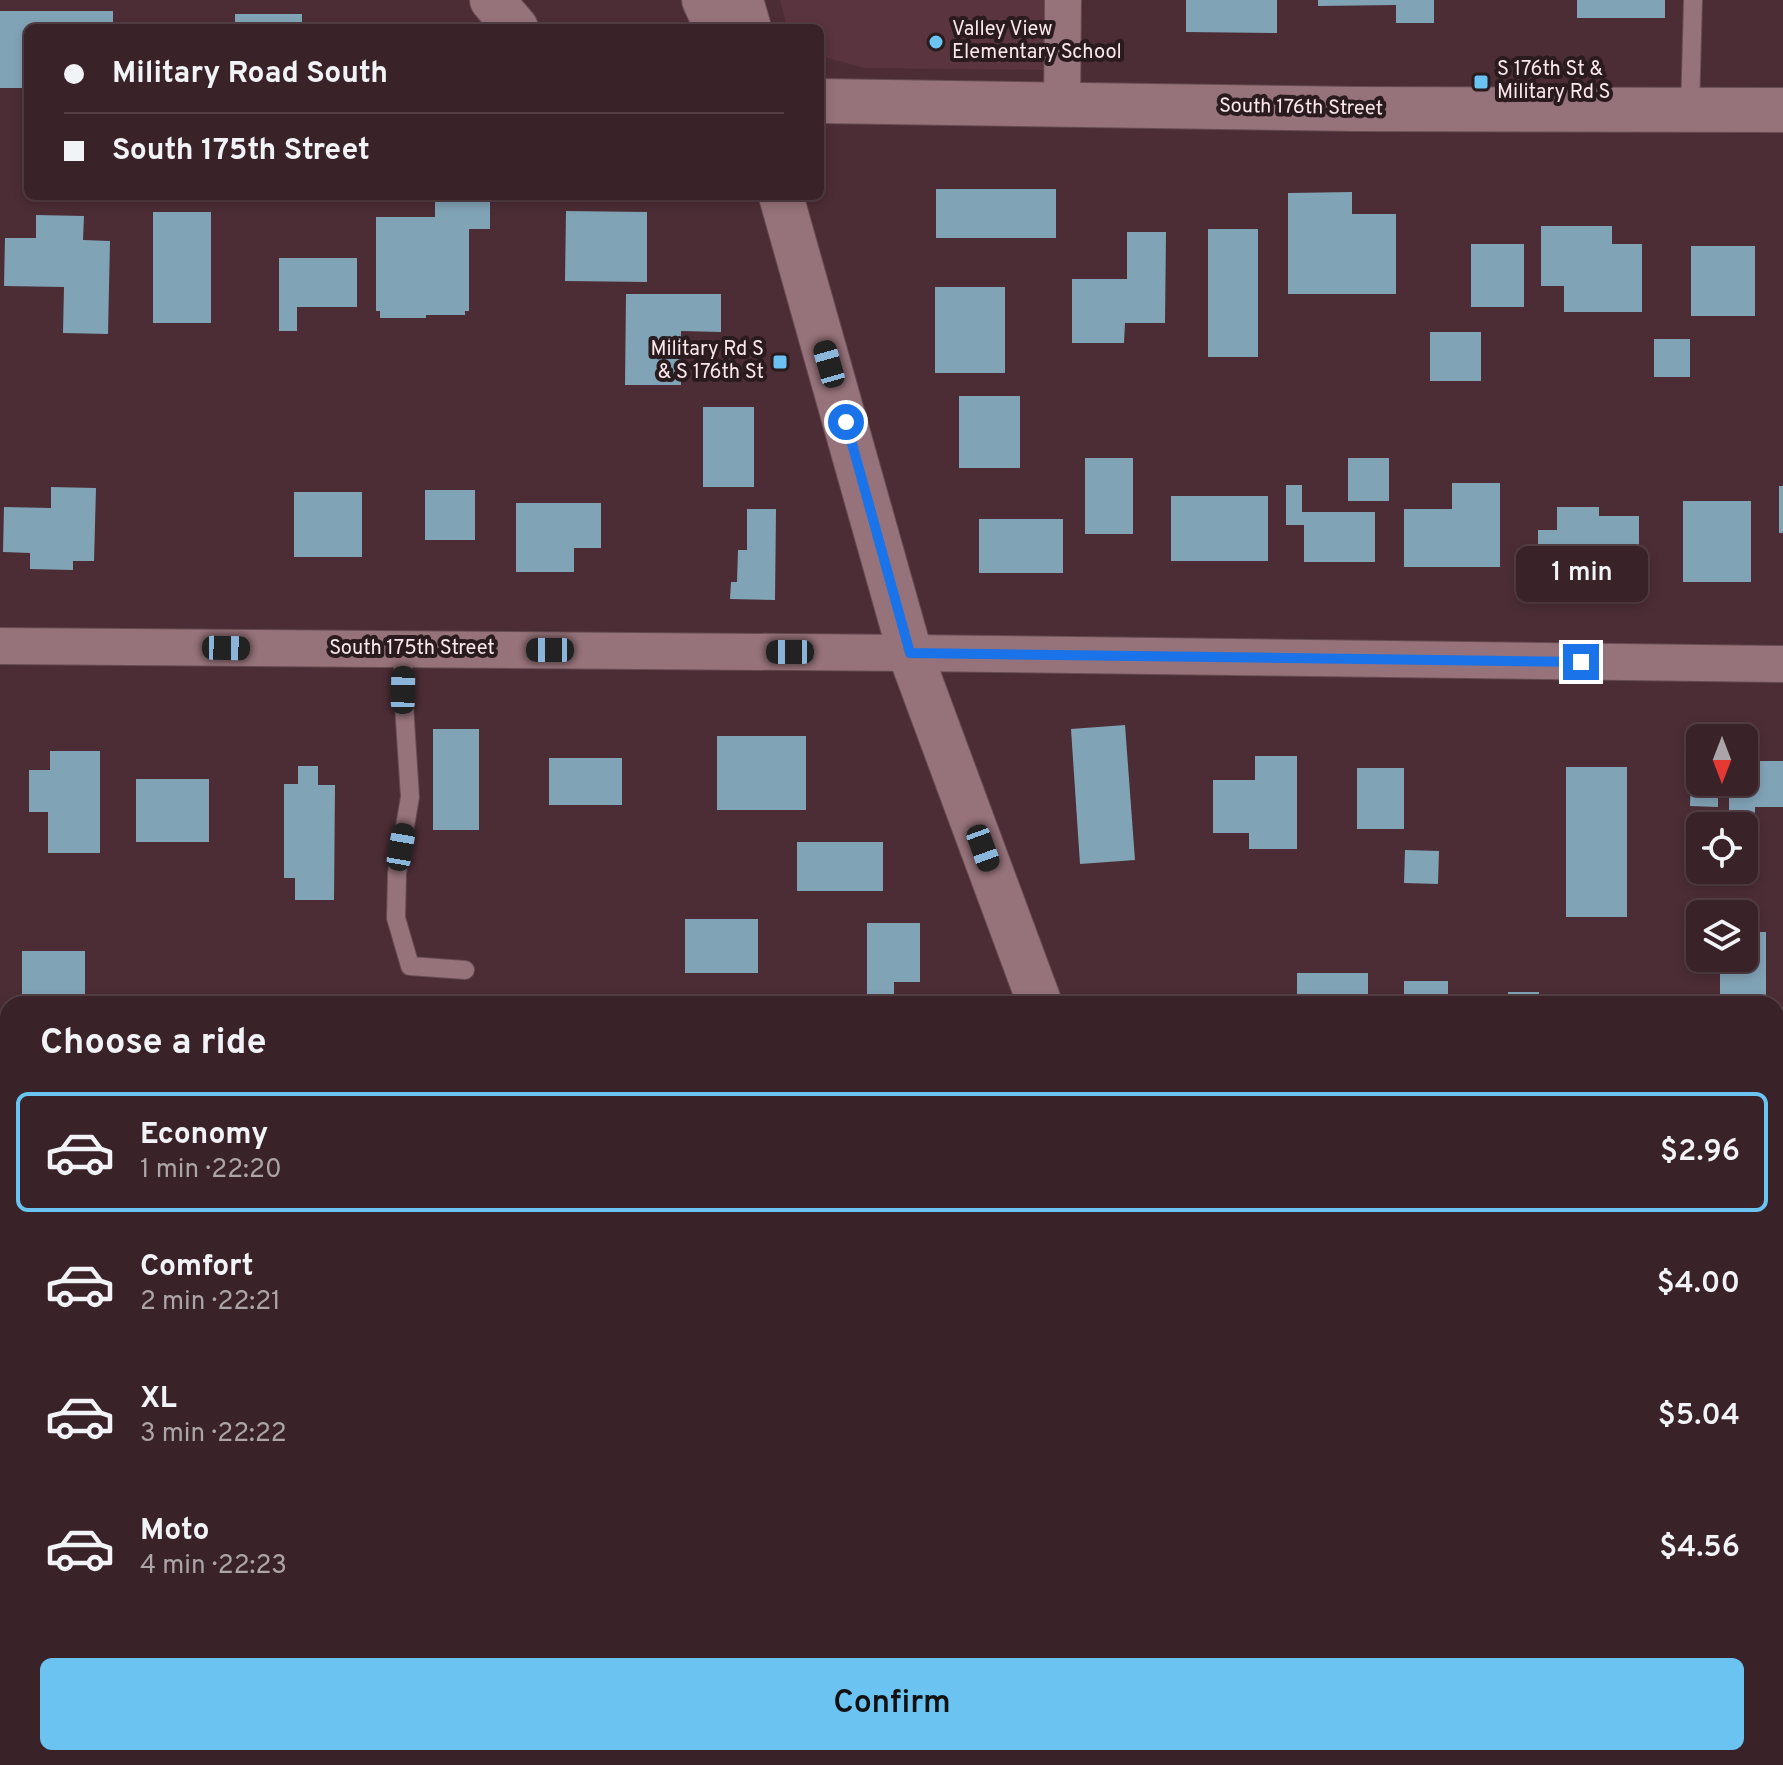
<!DOCTYPE html>
<meta charset="utf-8">
<style>
body{margin:0;font-family:Overpass,sans-serif;background:#402a30;color:#f1f3f6;height:100vh;display:flex;flex-direction:column;font-size:30px;white-space:nowrap}
*{box-sizing:border-box;margin:0}
p{font-size:26px;color:#aba4a8}
.icon{flex:none;width:44px;height:44px;fill:none;stroke:currentColor;stroke-width:2;stroke-linecap:round;stroke-linejoin:round}
.map{position:relative;flex:1;overflow:hidden}
.side{position:absolute;left:0px;top:996px;width:1784px;height:770px;display:flex;flex-direction:column;background:#392228;border-radius:24px 24px 0 0;box-shadow:0 4px 12px #0003,0 0 0 2px #533f45}
.side>*{flex:none}
.hud{position:absolute;left:24px;top:24px;width:800px;height:176px;border-radius:12px;box-shadow:0 4px 12px #0003,0 0 0 2px #533f45;display:grid;align-content:center;height:176px;padding:0 40px;background:#392228}
.needle{width:52px;rotate:180deg}
.buttons{position:absolute;left:1686px;top:724px;display:grid;gap:16px}
.buttons a{display:grid;place-items:center;width:72px;height:72px;border-radius:12px;background:#392228;box-shadow:0 4px 12px #0003,0 0 0 2px #533f45;font-size:40px}
.end{position:absolute;width:36px;height:36px;margin:-18px;border:10px solid #1a73e8;background:#fff;box-shadow:0 0 0 4px #fff}
.from{border-radius:50%}
.bubble{position:absolute;height:56px;border-radius:12px;background:#392228;box-shadow:0 4px 12px #0003,0 0 0 2px #533f45;font-size:26px;font-weight:600;line-height:56px;text-align:center}
.car{position:absolute;width:24px;height:48px;margin:-24px -12px;border-radius:10px;box-shadow:0 0 6px 2px #0007;background:linear-gradient(#222 24%,#8ab4d8 0 40%,#222 0 76%,#8ab4d8 0 86%,#222 0)}
.hud b{display:flex;align-items:center;gap:28px;height:76px;font-size:30px}
.hud b+b{border-top:2px solid #533f45}
.hud i{width:20px;height:20px;background:#f1f3f6}
ul{padding:0;list-style:none}
li{display:flex;align-items:center;gap:24px;height:120px;margin:0 16px 12px;padding:0 24px;border:4px solid transparent;border-radius:12px}
li div{flex:1}
li b{display:block;font-size:30px}
li em{font-style:normal;font-weight:600}
li.on{border-color:#6ac3f1}
li>.icon{width:72px;height:72px;stroke-width:1.5}
h2{padding:0 40px;font-size:36px;line-height:96px}
.action{display:flex;gap:16px;margin-top:auto;padding:16px 40px}
.action a{flex:1;height:92px;border-radius:12px;background:#6ac3f1;color:#111;font-size:32px;font-weight:600;line-height:92px;text-align:center}
.map>svg:first-child{display:block}
</style>
<div class="map">
<svg width="1783" height="1765" viewBox="0 0 1783 1765">
<rect width="100%" height="100%" fill="#4c2d35"/>
<path fill="#5a343e" d="M780 0H1053V70L865 68 820 56V28H790L786 23Z"/>
<path fill="#683443" d="M0 1075 8 1076V1602H0Z"/>
<g fill="#81a3b6">
<path d="M1186 0H1277V33L1186 32Z"/>
<path d="M1318 0H1434V23H1396V5L1318 6Z"/>
<rect x="1577" y="0" width="88" height="18"/>
<path d="M0 11H113V28H28V88H0Z"/>
<rect x="235" y="14" width="67" height="14"/>
<rect x="936" y="189" width="120" height="49"/>
<path d="M1352 192V214H1396V294H1288V193Z"/>
<path d="M435 196H490V229H469V311H465V315H426V318H380V311H376V217H435Z"/>
<path d="M566 211 647 212V282L565 281Z"/>
<rect x="153" y="212" width="58" height="111"/>
<path d="M36 215 84 216 83 240 110 241 108 334 63 333 64 287 4 286 5 238H36Z"/>
<path d="M1541 226H1612V244H1642V312H1564V286H1541Z"/>
<rect x="1208" y="229" width="50" height="128"/>
<path d="M1127 232H1166L1165 323H1125L1124 343H1072V279H1127Z"/>
<rect x="1471" y="244" width="53" height="63"/>
<rect x="1691" y="246" width="64" height="70"/>
<path d="M279 258H357V307H297V331H279Z"/>
<rect x="935" y="287" width="70" height="86"/>
<path d="M626 294H721V332L681 331V385H625Z"/>
<rect x="1430" y="332" width="51" height="49"/>
<rect x="1654" y="339" width="36" height="38"/>
<rect x="959" y="396" width="61" height="72"/>
<rect x="703" y="407" width="51" height="80"/>
<rect x="1085" y="458" width="48" height="76"/>
<rect x="1348" y="458" width="41" height="43"/>
<path d="M1452 483H1500V567H1404V509H1452Z"/>
<path d="M1286 485H1302V512H1375V562H1304V525H1286Z"/>
<rect x="1779" y="486" width="4" height="47"/>
<path d="M51 487 96 488 94 561H73V570L30 569V553L3 552 4 507 51 508Z"/>
<rect x="425" y="490" width="50" height="50"/>
<rect x="294" y="492" width="68" height="65"/>
<rect x="1171" y="496" width="97" height="65"/>
<rect x="1683" y="501" width="68" height="81"/>
<path d="M516 503H601V548H574V572H516Z"/>
<path d="M1557 507H1599V516H1639V548H1630V572L1538 573V530H1557Z"/>
<path d="M747 509H776L775 600 730 599 731 582H737L738 550H747Z"/>
<rect x="979" y="519" width="84" height="54"/>
<path d="M1125 725 1135 860 1080 864 1071 729Z"/>
<rect x="433" y="729" width="46" height="101"/>
<rect x="717" y="736" width="89" height="74"/>
<path d="M50 751H100V853H48V812H29V770H50Z"/>
<path d="M1255 756H1297V849H1249V833H1213V780H1255Z"/>
<rect x="549" y="758" width="73" height="47"/>
<path d="M1744 761H1783V807H1755V825H1729V782H1744Z"/>
<path d="M298 766H318V785H335L334 900H295V878H284V784H298Z"/>
<rect x="1566" y="767" width="61" height="150"/>
<rect x="1357" y="768" width="47" height="61"/>
<path d="M1691 769H1700V782H1718V807L1690 806Z"/>
<rect x="136" y="779" width="73" height="63"/>
<rect x="797" y="842" width="86" height="49"/>
<path d="M1405 850 1439 851 1438 884 1404 883Z"/>
<rect x="685" y="919" width="73" height="54"/>
<path d="M867 923H920V982H894V1004H867Z"/>
<path d="M1744 932H1766V1004H1720V958H1744Z"/>
<rect x="22" y="951" width="63" height="47"/>
<rect x="1297" y="973" width="71" height="31"/>
<rect x="1404" y="981" width="44" height="23"/>
<rect x="1508" y="992" width="31" height="12"/>
<rect x="510" y="1758" width="88" height="7"/>
<rect x="620" y="1758" width="36" height="7"/>
<rect x="864" y="1758" width="70" height="5"/>
<rect x="1715" y="1758" width="49" height="7"/>
</g>
<g fill="none" stroke-linecap="round" stroke-linejoin="round">
<g stroke="#664c53" stroke-width="20">
<g id="lane">
<path d="M1690 110 1693 0"/>
<path d="M403 649V690L410 797 397 873 396 918 410 966 465 970"/>
<path d="M1777 1617 1779 1340"/>
</g>
</g>
<g stroke="#664c53" stroke-width="38">
<g id="street">
<path d="M1062 105 1063 0"/>
<path d="M0 646 910 653 1783 664"/>
<path d="M1776 1617H1783"/>
<path d="M752 1758V1765"/>
</g>
</g>
<g stroke="#664c53" stroke-width="46">
<g id="secondary">
<path d="M492 0 516 28"/>
<path d="M704 0 717 28"/>
<path d="M741 0 749 28"/>
<path d="M820 101 1356 109 1783 110"/>
<path d="M781 196 910 653 1040 1004"/>
<path d="M1378 1758 1381 1765"/>
</g>
</g>
<use href="#lane" stroke="#96727a" stroke-width="18"/>
<use href="#street" stroke="#96727a" stroke-width="36"/>
<use href="#secondary" stroke="#96727a" stroke-width="44"/>
</g>
<g fill="none" stroke-linecap="round" stroke-linejoin="round">
<path stroke="#1a73e8" stroke-width="10" d="M846 422 910 653 1581 662"/>
</g>
<g fill="#6ac3f1" stroke="#291b1e" stroke-width="3">
<circle cx="936" cy="42" r="8"/>
<rect x="1473" y="74" width="16" height="16" rx="4"/>
<rect x="772" y="354" width="16" height="16" rx="4"/>
</g>
<g text-anchor="middle" dominant-baseline="central" stroke-width="8" stroke-linejoin="round" paint-order="stroke">
<g font-size="20" fill="#fce8ec" stroke="#291b1e" text-anchor="start">
<text x="952" y="30">Valley View<tspan x="952" dy="23">Elementary School</tspan></text>
<text x="1497" y="70">S 176th St &amp;<tspan x="1497" dy="23">Military Rd S</tspan></text>
<text x="764" y="350" text-anchor="end">Military Rd S<tspan x="764" dy="23">&amp; S 176th St</tspan></text>
</g>
<g font-size="20" fill="#fce8ec" stroke="#291b1e">
<text transform="translate(1301 108) rotate(1)">South 176th Street</text>
<text x="412" y="649">South 175th Street</text>
</g>
</g>
</svg>
<div class="buttons">
<a><svg class="needle" viewBox="-14 -14 28 28"><path d="M0-13l5 13h-10z" fill="#e53935"/><path d="M0 13l5-13h-10z" fill="#aba4a8"/></svg></a>
<a><svg class="icon" aria-label="locate" viewBox="0 0 24 24"><circle cx="12" cy="12" r="6"/><path d="M12 2v4M12 18v4M2 12h4M18 12h4"/></svg></a>
<a><svg class="icon" aria-label="layers" viewBox="0 0 24 24"><path d="M12 4l9 5-9 5-9-5zM3 14l9 5 9-5"/></svg></a>
</div>
<i class="end from" style="left:846px;top:422px"></i>
<i class="end" style="left:1581px;top:662px"></i>
<div class="bubble" style="left:1516px;top:546px;width:132px">1 min</div>
<i class="car" style="left:829px;top:364px;rotate:344deg"></i>
<i class="car" style="left:226px;top:648px;rotate:91deg"></i>
<i class="car" style="left:550px;top:650px;rotate:270deg"></i>
<i class="car" style="left:790px;top:652px;rotate:270deg"></i>
<i class="car" style="left:403px;top:690px;rotate:1deg"></i>
<i class="car" style="left:401px;top:847px;rotate:10deg"></i>
<i class="car" style="left:983px;top:848px;rotate:160deg"></i>
<div class="hud">
<b><i class="from"></i>Military Road South</b>
<b><i></i>South 175th Street</b>
</div>
<section class="side">
<h2>Choose a ride</h2>
<ul>
<li class="on"><svg class="icon" aria-label="car" viewBox="0 0 24 24"><path d="M5 17H2v-5l4-1 3-4h7l3 4 3 1v5h-3M9 17h6M6 11h13"/><circle cx="7" cy="17" r="2"/><circle cx="17" cy="17" r="2"/></svg><div><b>Economy</b><p>1 min · 22:20</p></div><em>$2.96</em></li>
<li><svg class="icon" aria-label="car" viewBox="0 0 24 24"><path d="M5 17H2v-5l4-1 3-4h7l3 4 3 1v5h-3M9 17h6M6 11h13"/><circle cx="7" cy="17" r="2"/><circle cx="17" cy="17" r="2"/></svg><div><b>Comfort</b><p>2 min · 22:21</p></div><em>$4.00</em></li>
<li><svg class="icon" aria-label="car" viewBox="0 0 24 24"><path d="M5 17H2v-5l4-1 3-4h7l3 4 3 1v5h-3M9 17h6M6 11h13"/><circle cx="7" cy="17" r="2"/><circle cx="17" cy="17" r="2"/></svg><div><b>XL</b><p>3 min · 22:22</p></div><em>$5.04</em></li>
<li><svg class="icon" aria-label="car" viewBox="0 0 24 24"><path d="M5 17H2v-5l4-1 3-4h7l3 4 3 1v5h-3M9 17h6M6 11h13"/><circle cx="7" cy="17" r="2"/><circle cx="17" cy="17" r="2"/></svg><div><b>Moto</b><p>4 min · 22:23</p></div><em>$4.56</em></li>
</ul>
<div class="action"><a>Confirm</a></div>
</section>
</div>
